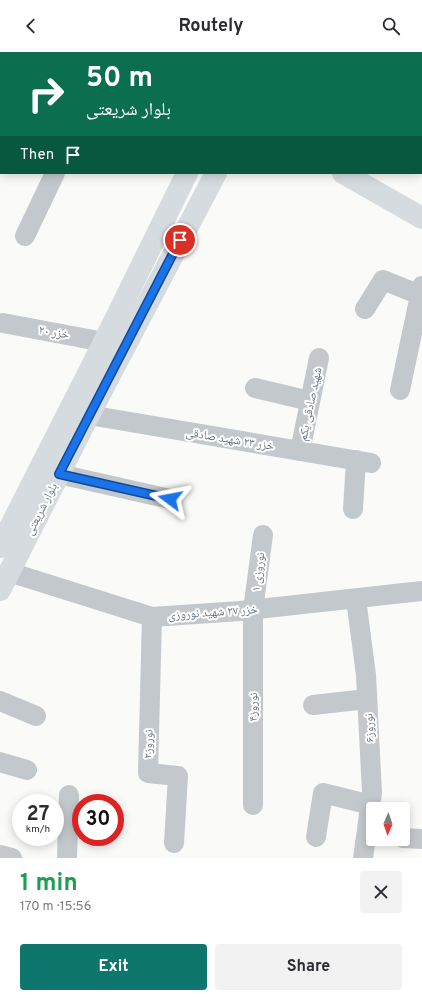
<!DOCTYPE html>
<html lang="en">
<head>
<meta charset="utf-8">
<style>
	:root { --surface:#fff; --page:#f2f2f3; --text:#2b2b33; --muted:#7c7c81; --accent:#0f766e }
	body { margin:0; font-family:Overpass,"Noto Naskh Arabic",sans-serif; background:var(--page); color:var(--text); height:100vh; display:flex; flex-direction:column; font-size:15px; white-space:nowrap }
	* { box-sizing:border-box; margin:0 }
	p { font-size:13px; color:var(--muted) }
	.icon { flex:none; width:22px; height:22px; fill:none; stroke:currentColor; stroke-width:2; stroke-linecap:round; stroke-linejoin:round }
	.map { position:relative; height:806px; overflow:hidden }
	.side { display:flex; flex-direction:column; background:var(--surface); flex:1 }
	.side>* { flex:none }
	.hud { position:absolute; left:0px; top:0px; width:422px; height:122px; box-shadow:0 2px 10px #0003; background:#0b6e4f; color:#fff; overflow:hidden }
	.needle { width:26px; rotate:182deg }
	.controls { position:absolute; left:366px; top:750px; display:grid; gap:8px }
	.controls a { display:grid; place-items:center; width:44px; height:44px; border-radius:4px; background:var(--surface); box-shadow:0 2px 10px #0003; font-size:20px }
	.speed { position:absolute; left:12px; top:742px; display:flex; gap:8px; font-size:20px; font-weight:700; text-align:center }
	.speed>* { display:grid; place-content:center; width:52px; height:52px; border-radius:50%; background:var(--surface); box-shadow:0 2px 10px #0003; line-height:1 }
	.speed small { font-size:10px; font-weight:400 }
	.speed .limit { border:6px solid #d22; background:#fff; color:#111 }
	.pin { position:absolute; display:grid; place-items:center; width:34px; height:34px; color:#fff; margin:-17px; border:2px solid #fff; border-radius:50%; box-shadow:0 1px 4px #0007 }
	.me { position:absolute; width:44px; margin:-22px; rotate:283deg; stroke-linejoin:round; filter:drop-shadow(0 0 3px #0008) }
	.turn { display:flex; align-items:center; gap:14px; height:84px; padding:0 20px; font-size:18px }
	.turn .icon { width:52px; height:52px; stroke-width:2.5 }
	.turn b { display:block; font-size:28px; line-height:34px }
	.then { display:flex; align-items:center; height:38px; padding:0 20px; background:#0003; gap:8px; font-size:15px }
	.round { display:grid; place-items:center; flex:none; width:42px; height:42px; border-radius:4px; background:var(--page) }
	.headline { display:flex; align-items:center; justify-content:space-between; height:68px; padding:0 20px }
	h1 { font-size:24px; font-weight:700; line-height:30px; color:#1e9e55 }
	.button { display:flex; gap:8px; margin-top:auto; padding:8px 20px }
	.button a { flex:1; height:46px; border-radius:4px; background:var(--accent); color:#fff; font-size:16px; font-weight:700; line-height:46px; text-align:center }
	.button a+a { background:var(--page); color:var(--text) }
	header { display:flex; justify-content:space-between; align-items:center; height:52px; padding:0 20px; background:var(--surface); font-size:18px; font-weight:700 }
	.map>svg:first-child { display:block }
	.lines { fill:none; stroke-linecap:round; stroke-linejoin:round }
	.minor { stroke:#c3c8cc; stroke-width:20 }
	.major { stroke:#d6dbdf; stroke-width:22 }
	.route-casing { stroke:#114b97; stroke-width:10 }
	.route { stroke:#1a73e8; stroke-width:7 }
	.labels { text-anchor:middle; stroke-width:4; stroke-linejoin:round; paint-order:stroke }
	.street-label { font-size:12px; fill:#657683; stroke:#fff }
</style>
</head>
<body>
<header><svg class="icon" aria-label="back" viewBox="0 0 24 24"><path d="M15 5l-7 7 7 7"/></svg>Routely<svg class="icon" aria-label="search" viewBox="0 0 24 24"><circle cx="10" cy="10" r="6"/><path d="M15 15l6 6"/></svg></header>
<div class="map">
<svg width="422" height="806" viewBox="0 0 422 806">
	<rect width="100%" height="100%" fill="#fafaf8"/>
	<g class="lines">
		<g class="minor">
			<polyline points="0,6 1,6"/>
			<polyline points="25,184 55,121"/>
			<polyline points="365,257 383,228 420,243"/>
			<polyline points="3,271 104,290"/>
			<polyline points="255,336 310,349"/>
			<polyline points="400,338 422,234"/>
			<polyline points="75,356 89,363 371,411"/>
			<polyline points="300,399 319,306"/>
			<polyline points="59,422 170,447"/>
			<polyline points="353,457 356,408"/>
			<polyline points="9,520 152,565 240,559 422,539"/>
			<polyline points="356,547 366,623 372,741 363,806"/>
			<polyline points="152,565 148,721 178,724 174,791"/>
			<polyline points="0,649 36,664"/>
			<polyline points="313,653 367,647"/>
			<polyline points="0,710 27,718"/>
			<polyline points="253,753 253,558 263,483"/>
			<polyline points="316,785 323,741 371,753"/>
			<polyline points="403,786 422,787"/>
			<polyline points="0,803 12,806"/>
			<polyline points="67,806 69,743"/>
		</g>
		<g class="major">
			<polyline points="247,1 248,0"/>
			<polyline points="277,1 278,0"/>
			<polyline points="343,121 422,166"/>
			<polyline points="0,495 104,290 187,121"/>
			<polyline points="0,538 89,363 216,121"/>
		</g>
	</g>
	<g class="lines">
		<g class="route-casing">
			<polyline id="route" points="170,447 59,422 180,188"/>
		</g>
		<use href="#route" class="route"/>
	</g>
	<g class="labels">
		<g class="street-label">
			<text transform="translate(54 280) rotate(10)" y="4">خزر ۲۰</text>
			<text transform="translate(310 352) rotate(-78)" y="4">شهید صادقی یکم</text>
			<text transform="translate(230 387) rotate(9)" y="4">خزر ۲۳ شهید صادقی</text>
			<text transform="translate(41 457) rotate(-63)" y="4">بلوار شریعتی</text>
			<text transform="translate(258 520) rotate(-83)" y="4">نوروزی ۱</text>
			<text transform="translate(213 560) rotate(-4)" y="4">خزر ۲۷ شهید نوروزی</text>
			<text transform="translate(253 655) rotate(-90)" y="4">نوروز۴</text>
			<text transform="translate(369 676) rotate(-93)" y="4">نوروز۶</text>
			<text transform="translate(148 692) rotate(-88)" y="4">نوروز۲</text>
		</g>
	</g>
</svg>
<div class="controls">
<a><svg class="needle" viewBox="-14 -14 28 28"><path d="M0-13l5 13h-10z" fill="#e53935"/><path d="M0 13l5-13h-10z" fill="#7c7c81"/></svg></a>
</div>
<div class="speed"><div>27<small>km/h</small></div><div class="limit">30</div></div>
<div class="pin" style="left:180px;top:188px;background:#d93025"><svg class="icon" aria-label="arrive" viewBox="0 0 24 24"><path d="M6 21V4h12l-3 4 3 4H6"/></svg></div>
<svg class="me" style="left:170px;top:447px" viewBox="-20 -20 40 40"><path d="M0-17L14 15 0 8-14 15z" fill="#1a73e8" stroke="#fff" stroke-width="4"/></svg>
<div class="hud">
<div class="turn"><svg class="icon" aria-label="right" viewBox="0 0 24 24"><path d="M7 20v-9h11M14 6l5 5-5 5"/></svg><div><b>50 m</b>بلوار شریعتی</div></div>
<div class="then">Then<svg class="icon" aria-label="arrive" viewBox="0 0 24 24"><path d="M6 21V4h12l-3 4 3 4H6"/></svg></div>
</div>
</div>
<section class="side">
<div class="headline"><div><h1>1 min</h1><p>170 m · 15:56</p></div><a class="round"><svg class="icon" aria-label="close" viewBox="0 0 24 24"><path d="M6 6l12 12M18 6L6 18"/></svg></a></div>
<div class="button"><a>Exit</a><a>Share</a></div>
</section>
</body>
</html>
